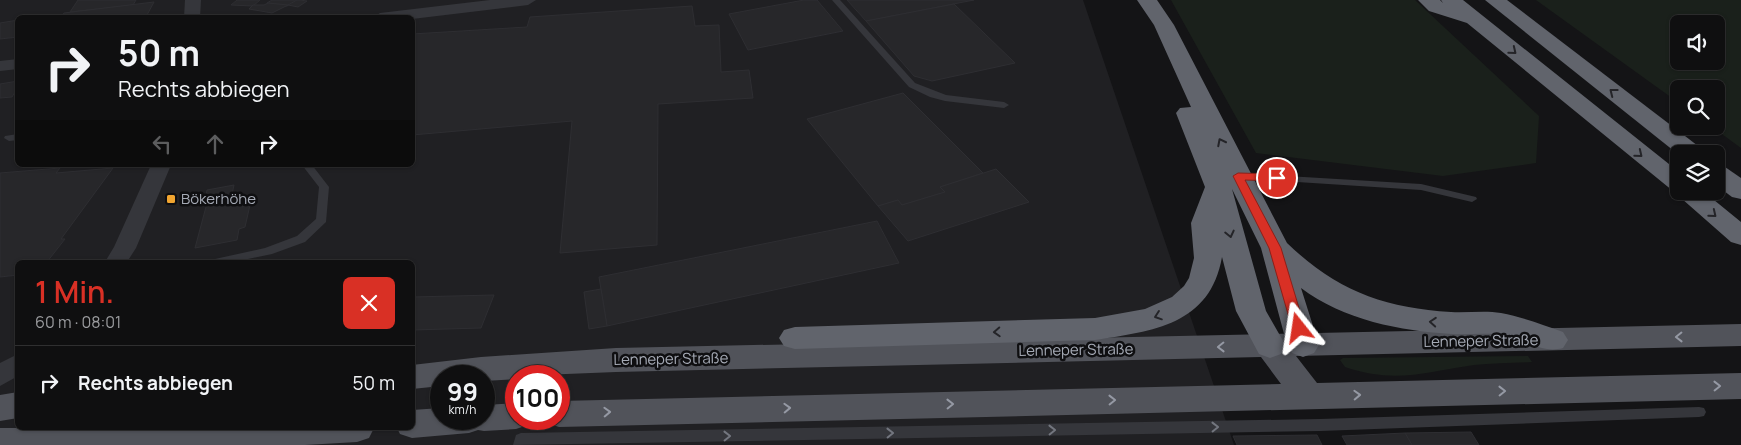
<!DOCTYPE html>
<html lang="de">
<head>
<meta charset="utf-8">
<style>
	:root { --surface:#0f0f10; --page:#1d1d1e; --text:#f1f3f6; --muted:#9b9c9f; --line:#2f2f30; --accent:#d93025 }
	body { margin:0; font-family:Manrope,sans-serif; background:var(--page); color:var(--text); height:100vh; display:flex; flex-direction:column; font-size:19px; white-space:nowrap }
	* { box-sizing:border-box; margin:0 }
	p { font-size:16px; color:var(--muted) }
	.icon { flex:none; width:28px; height:28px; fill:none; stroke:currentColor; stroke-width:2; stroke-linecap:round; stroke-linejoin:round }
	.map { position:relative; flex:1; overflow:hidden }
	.drawer { position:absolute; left:15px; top:260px; width:400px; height:170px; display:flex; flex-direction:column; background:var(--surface); border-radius:8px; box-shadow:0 1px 4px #0004,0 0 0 1px var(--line) }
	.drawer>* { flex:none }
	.top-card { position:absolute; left:15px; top:15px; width:400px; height:152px; border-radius:8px; box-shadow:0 1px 4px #0004,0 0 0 1px var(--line); background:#0f0f10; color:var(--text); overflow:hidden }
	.controls { position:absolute; left:1670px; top:15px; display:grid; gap:10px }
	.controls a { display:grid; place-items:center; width:55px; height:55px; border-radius:8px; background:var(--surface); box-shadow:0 1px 4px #0004,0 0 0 1px var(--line); font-size:25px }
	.speed { position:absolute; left:430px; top:365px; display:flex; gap:10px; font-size:25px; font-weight:700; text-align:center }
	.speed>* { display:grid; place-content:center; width:65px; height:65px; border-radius:50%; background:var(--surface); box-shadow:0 1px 4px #0004,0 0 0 1px var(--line); line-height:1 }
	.speed small { font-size:12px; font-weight:400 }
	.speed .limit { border:8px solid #d22; background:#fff; color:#111 }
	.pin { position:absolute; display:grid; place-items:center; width:42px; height:42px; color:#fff; margin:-21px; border:2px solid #fff; border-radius:50%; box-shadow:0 1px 5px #0007 }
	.me { position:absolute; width:55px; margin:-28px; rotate:345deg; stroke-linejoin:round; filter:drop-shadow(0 0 4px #0008) }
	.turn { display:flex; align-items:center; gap:18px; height:105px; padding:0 20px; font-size:22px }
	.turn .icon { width:65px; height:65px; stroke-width:2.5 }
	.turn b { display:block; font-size:35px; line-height:42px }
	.lanes { display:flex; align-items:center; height:48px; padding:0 20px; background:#0003; justify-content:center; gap:25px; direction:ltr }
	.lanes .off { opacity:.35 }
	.round { display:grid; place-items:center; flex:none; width:52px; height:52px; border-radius:8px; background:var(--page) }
	.head { display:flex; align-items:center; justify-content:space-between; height:85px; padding:0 20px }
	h1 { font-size:30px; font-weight:600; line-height:38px; color:var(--accent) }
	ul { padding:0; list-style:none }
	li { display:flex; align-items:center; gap:15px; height:75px; padding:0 20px; border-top:1px solid var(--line) }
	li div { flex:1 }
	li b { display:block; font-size:19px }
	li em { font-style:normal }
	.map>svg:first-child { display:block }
	.built { fill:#202023; fill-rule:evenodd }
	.green { fill:#1a201b; fill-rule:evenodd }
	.building { fill:#27272a; stroke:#2e2e32 }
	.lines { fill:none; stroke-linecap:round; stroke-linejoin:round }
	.lane { fill:#35363b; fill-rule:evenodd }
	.street { fill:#35363b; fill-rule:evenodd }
	.primary { fill:#51535a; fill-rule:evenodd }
	.highway { fill:#61646c; fill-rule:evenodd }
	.oneway { stroke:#242428 }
	.oneway2 { stroke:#9599a4 }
	.oneway3 { stroke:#73767f }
	.route { fill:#d93025; stroke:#8d1f18 }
	.poi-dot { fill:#f1a530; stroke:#0f0f11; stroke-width:2 }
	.labels { text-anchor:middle; stroke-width:5; stroke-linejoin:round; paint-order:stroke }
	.poi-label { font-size:15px; fill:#a6abb6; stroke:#0f0f11; text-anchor:start }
	.street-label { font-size:15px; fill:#a6abb6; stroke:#0f0f11 }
</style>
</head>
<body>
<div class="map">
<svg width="1741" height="445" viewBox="0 0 1741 445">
	<rect width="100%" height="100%" fill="#141416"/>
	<path class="built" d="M0 0H1083L1234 445H0ZM18 18H412V165H18ZM18 262H412V428H18ZM441 376H484V419H441ZM516 376H559V419H516Z"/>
	<g class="green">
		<polygon points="1171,0 1415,0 1539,116 1536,163 1443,176 1256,153"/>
		<path d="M1536 0H1741V148L1711 126H1716V89H1679V103ZM1679 24H1716V61H1679Z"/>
		<path d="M1528 356 1532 362C1513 363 1493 363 1474 365 1425 372 1395 384 1345 367L1340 360 1343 358Z"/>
	</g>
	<g class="building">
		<polygon points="78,0 136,0 133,5 70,12"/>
		<polygon points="237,0 260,0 253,6 231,5"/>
		<polygon points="272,0 297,0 287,6 267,3"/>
		<polygon points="297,0 300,0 307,1 298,7 288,5"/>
		<polygon points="804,0 817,0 843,31 748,50 729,14"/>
		<polygon points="847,0 974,0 866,21"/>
		<polygon points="154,2 147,15 129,18 60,18 64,13"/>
		<polygon points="268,3 288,5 272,13 249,9 253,5 264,5"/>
		<polygon points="954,4 1015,63 932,81 914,76 866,21"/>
		<polygon points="692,6 695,26 719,25 721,72 749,70 753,98 658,104 657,245 560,253 572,121 412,135 412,34 527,27 530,17"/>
		<polygon points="18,20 18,37 0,39 0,23"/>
		<polygon points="18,81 18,87 12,97 0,98 0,84"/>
		<polygon points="903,93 983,173 940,187 945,192 902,205 898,200 878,206 807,119"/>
		<polygon points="60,168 56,173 113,168 61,239 65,239 47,262 18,262 18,275 0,277 0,173"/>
		<polygon points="996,169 1029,202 908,241 878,206 898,200 902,205 945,192 940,187"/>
		<polygon points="234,185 231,199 204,204 207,190"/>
		<polygon points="245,196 242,207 250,205 245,227 239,229 237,240 195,248 207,203"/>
		<polygon points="877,221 899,263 607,326 599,277"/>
		<polygon points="601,289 607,326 589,329 584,292"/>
		<polygon points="494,295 481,328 412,330 412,297"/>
		<polygon points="1471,432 1479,445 1412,445 1405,433"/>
		<polygon points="1405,433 1412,445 1347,445 1342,436"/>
		<polygon points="1317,435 1322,445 1237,445 1233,436"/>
	</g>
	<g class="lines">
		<g class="lane">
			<polygon points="832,0 840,0 915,83 946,95 1004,102 1009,105 1004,108 945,101 930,97 909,87"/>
			<polygon points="18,134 18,140 9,141 4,138 5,136"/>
			<polygon points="302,165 312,165 329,187 326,222 305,242 272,254 234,262 213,262 215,259 265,248 297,236 316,219 319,187"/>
			<polygon points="1238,173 1421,184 1476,197 1477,199 1472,202 1421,190 1234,178 1233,176"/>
			<polygon points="1699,407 1704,408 1706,412 1704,416 1699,417 1320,431 513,445 516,435 521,433 1320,419"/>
		</g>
		<g class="street">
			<polygon points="185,0 201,0 200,18 184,18"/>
			<polygon points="490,0 536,0 528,5 412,19 372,18 380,13"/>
			<polygon points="18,59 18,69 0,71 0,61"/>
			<polygon points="151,165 171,165 136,248 127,262 105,262 114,247"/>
			<polygon points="18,354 18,376 0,386 0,363"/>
		</g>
		<g class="primary">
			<polygon points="1741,324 1741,346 1296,356 1317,383 1741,373 1741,399 559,427 547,423 544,419 559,419 559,401 1281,384 1261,357 616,372 516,376 516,379 484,381 484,376 441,376 441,386 412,389 412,365 481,357 616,348"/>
			<polygon points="18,392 18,418 0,421 0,395"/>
			<polygon points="516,403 516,419 532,419 528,425 516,429 484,431 478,430 469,433 412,438 400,434 397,428 412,428 412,410 441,408 441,419 484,419 484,405"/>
			<polygon points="0,428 374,428 369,438 357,442 305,445 0,445"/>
		</g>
		<g class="highway">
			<path d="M1137 0H1157L1174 25 1287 243C1336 290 1383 308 1451 312 1468 313 1485 310 1501 313 1522 317 1543 325 1563 332L1568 340 1563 348C1542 354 1523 339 1502 335 1485 332 1469 335 1452 334 1401 331 1343 320 1301 288L1319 345 1314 353 1303 357 1292 353 1287 345 1261 248 1232 189 1266 311 1286 346 1281 354 1270 358 1259 354 1236 311 1222 257C1210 325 1153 331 1095 340L795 349 784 346 779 338 784 330 795 327 1095 318 1145 309 1172 297 1184 286 1189 278 1194 258 1191 223 1205 187 1176 113 1180 108 1191 107 1154 25Z"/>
			<polygon points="1418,0 1440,0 1443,3 1441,0 1463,0 1679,172 1679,191 1703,191 1741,222 1741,245 1731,242 1673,191 1467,23 1429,11"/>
			<polygon points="1485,0 1507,0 1702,149 1705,154 1679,155"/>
			<polygon points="1716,164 1725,167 1741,178 1741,199 1732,197 1716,185"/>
		</g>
	</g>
	<defs><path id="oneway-chevron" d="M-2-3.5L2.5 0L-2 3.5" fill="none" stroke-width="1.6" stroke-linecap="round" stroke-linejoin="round" transform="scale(1.25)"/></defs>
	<g class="oneway">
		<use href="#oneway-chevron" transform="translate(1513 51) rotate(39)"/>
		<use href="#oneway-chevron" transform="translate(1613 92) rotate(-142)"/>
		<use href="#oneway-chevron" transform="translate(1221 142) rotate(-117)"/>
		<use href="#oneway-chevron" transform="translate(1639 154) rotate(39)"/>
		<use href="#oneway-chevron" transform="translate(1713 214) rotate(39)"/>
		<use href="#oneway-chevron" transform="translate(1230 234) rotate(77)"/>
		<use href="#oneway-chevron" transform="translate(1158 316) rotate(161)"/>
		<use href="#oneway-chevron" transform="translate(1433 322) rotate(-176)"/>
		<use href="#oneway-chevron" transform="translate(997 332) rotate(177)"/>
	</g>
	<g class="oneway2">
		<use href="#oneway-chevron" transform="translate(1679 337) rotate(179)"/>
		<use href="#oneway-chevron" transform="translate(1221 347) rotate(179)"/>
		<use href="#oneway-chevron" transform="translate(1717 386) rotate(-1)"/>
		<use href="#oneway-chevron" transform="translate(1502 391) rotate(-1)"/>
		<use href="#oneway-chevron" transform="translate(1357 395) rotate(-2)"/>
		<use href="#oneway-chevron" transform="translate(1112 400) rotate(-1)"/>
		<use href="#oneway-chevron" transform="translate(950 404) rotate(-1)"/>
		<use href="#oneway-chevron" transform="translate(787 408) rotate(-2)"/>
		<use href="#oneway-chevron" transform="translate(607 412) rotate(-2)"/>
	</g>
	<g class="oneway3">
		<use href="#oneway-chevron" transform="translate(1215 427) rotate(-1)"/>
		<use href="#oneway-chevron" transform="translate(1052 430) rotate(-1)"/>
		<use href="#oneway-chevron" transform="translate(890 433) rotate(-1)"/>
		<use href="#oneway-chevron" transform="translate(727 436) rotate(-1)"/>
	</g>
	<polygon class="route" points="1238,173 1277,174 1282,178 1277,181 1245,180 1281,248 1305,328 1303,331 1299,332 1292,328 1269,248 1233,176"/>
	<rect class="poi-dot" x="166" y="194" width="10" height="10" rx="2.5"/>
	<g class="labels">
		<g class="poi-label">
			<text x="181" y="204">Bökerhöhe</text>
		</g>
		<g class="street-label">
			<text transform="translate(1481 341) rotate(-1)" y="5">Lenneper Straße</text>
			<text transform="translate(1076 350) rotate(-1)" y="5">Lenneper Straße</text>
			<text transform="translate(671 359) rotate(-1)" y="5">Lenneper Straße</text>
		</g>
	</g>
</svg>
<div class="controls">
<a><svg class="icon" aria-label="sound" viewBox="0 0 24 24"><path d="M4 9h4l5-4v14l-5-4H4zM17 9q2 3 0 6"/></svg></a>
<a><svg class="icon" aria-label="search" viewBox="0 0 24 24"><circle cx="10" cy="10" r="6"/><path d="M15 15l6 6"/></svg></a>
<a><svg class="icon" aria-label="layers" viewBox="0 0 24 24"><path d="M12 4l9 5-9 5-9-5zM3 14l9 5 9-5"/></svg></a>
</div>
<div class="speed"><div>99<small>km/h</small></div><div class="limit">100</div></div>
<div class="pin" style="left:1277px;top:178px;background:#d93025"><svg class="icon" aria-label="arrive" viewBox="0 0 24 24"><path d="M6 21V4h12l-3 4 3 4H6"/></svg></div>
<svg class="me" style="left:1299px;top:328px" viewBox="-20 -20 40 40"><path d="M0-17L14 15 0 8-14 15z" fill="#d93025" stroke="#fff" stroke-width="4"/></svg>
<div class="top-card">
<div class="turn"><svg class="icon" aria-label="right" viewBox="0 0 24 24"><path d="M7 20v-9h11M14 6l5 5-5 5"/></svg><div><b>50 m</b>Rechts abbiegen</div></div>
<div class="lanes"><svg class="icon off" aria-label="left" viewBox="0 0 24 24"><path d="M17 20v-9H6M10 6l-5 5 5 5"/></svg><svg class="icon off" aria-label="ahead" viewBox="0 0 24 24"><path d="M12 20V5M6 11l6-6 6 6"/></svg><svg class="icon" aria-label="right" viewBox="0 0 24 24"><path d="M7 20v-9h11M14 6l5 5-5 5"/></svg></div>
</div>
<section class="drawer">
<div class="head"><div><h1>1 Min.</h1><p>60 m · 08:01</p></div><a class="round" style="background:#d93025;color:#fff"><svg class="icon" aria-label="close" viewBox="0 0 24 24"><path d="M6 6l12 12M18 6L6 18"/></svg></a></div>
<ul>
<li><svg class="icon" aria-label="right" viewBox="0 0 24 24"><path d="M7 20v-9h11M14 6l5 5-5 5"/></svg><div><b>Rechts abbiegen</b></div><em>50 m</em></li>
</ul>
</section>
</div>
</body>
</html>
